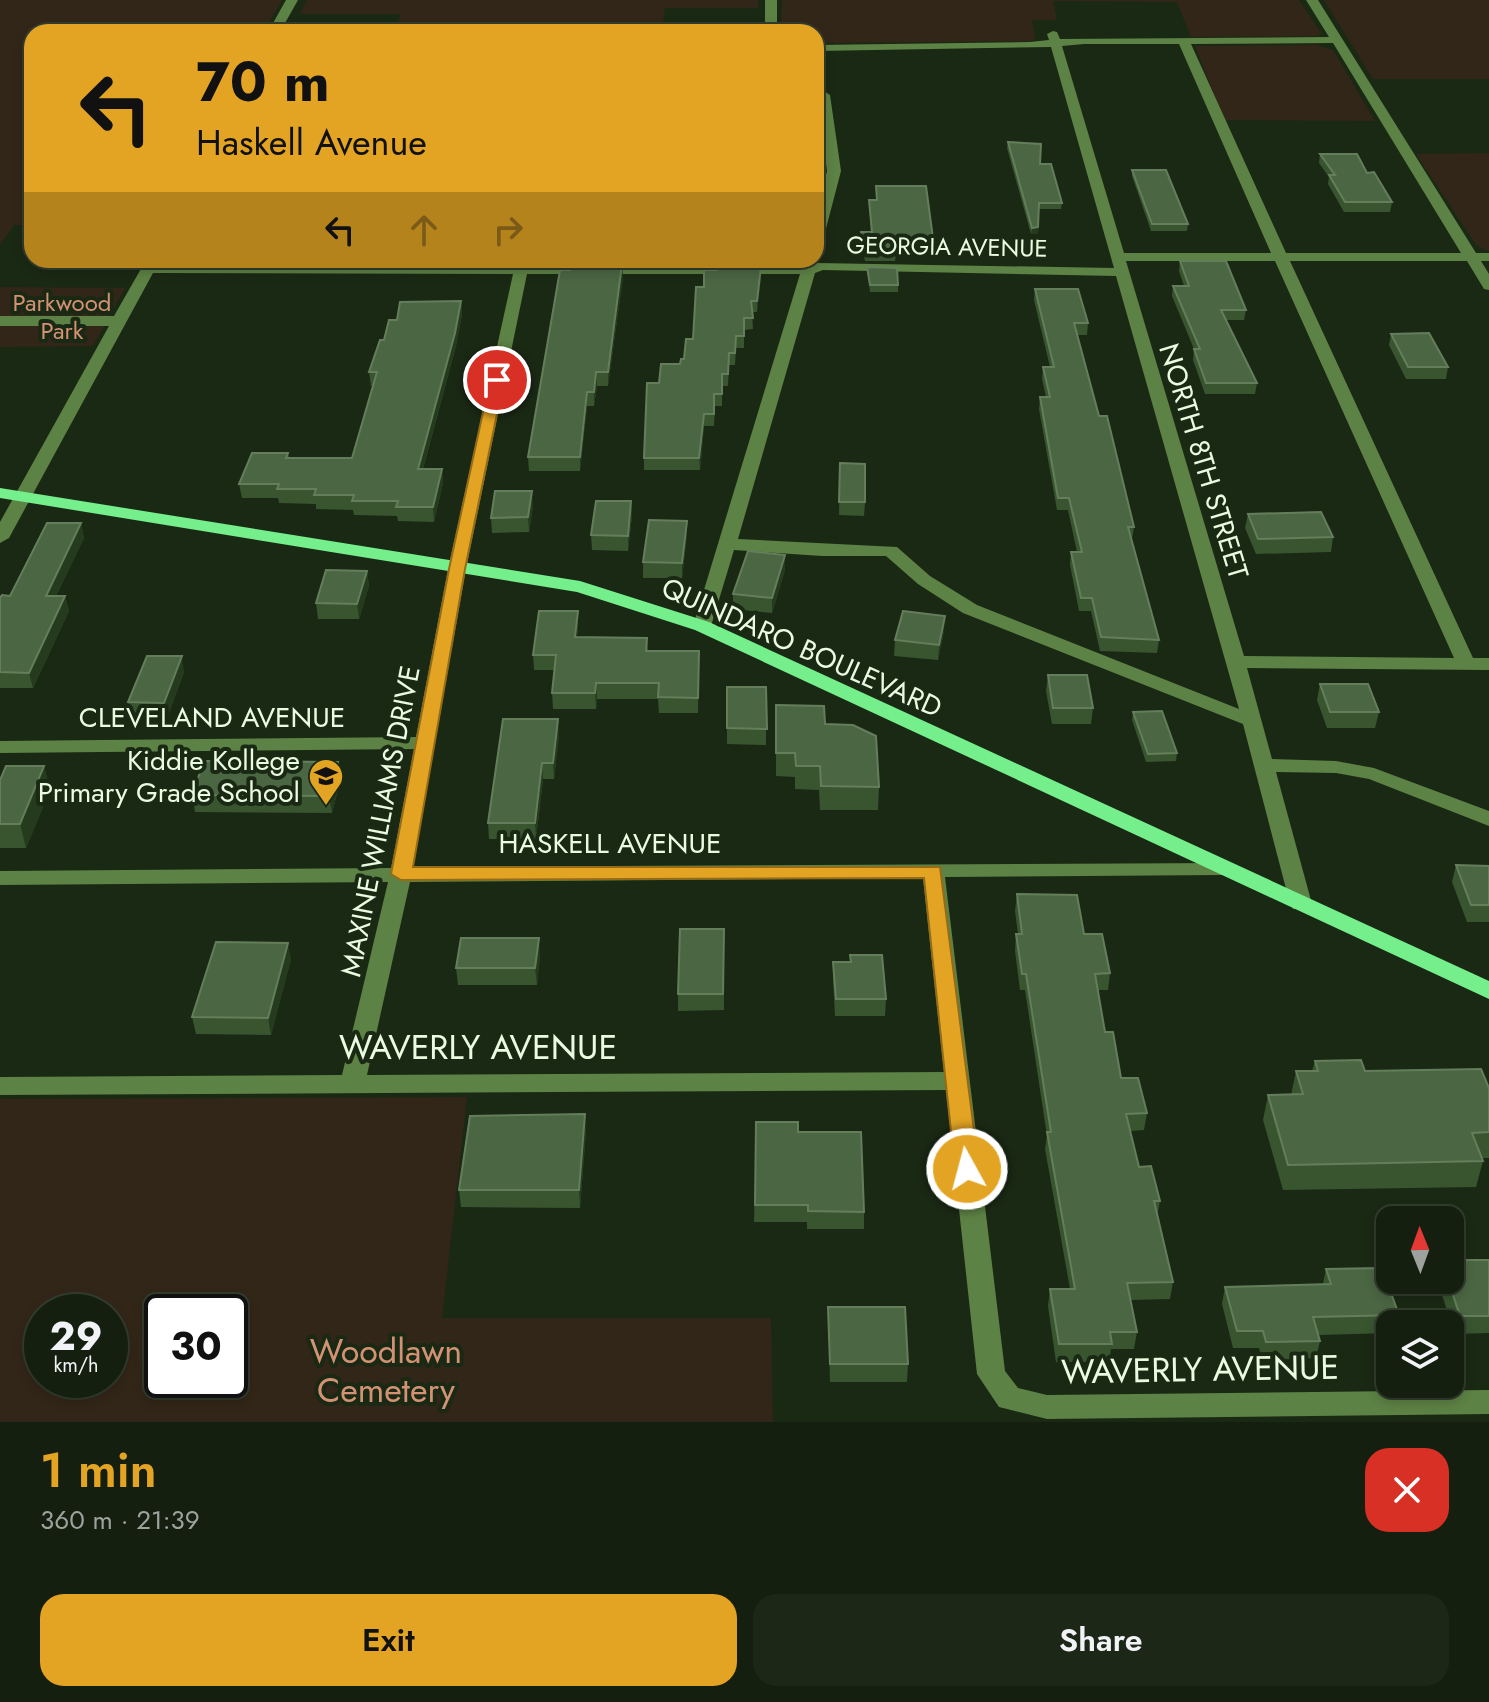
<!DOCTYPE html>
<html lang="en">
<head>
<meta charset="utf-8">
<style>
	:root { --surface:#141f0f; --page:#1d2718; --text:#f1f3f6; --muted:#9da29e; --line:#333d2f; --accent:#e3a424 }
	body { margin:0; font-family:Jost,sans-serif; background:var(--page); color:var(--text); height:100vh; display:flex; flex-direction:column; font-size:30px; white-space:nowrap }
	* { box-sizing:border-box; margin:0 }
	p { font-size:26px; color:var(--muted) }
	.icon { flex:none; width:44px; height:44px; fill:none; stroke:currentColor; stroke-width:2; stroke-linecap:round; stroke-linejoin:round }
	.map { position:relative; height:1422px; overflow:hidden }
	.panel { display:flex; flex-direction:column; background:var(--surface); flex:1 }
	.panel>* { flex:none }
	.guide { position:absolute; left:24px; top:24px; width:800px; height:244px; border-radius:24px; box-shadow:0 4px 12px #0003,0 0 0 2px var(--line); background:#e3a424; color:#111; overflow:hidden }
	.needle { width:52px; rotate:359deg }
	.controls { position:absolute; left:1376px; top:1206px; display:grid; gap:16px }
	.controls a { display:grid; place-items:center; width:88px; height:88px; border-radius:16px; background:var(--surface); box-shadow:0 4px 12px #0003,0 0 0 2px var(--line); font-size:40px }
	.speed { position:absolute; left:24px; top:1294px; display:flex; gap:16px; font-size:40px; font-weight:700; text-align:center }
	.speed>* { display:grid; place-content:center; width:104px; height:104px; border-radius:50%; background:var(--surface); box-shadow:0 4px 12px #0003,0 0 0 2px var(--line); line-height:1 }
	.speed small { font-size:20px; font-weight:400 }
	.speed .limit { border:4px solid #111; border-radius:12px; background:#fff; color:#111 }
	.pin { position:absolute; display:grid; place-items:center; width:68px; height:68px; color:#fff; margin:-34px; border:4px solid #fff; border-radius:50%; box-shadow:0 2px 8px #0007 }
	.me { position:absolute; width:88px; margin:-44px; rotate:353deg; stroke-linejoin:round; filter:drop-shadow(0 0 6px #0008) }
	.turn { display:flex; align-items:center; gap:28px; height:168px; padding:0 40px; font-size:36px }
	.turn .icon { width:104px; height:104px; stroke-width:2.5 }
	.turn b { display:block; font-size:56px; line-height:68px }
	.lanes { display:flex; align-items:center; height:76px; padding:0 40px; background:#0003; justify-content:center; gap:40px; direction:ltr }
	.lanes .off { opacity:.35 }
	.round { display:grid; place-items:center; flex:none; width:84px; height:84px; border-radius:24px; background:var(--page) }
	.head { display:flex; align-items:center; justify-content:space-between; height:136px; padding:0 40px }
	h1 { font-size:48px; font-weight:600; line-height:60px; color:var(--accent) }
	.cta { display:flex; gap:16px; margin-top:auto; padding:16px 40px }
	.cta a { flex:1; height:92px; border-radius:24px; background:var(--accent); color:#111; font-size:32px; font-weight:600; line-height:92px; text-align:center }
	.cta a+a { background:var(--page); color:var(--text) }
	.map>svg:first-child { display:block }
	.green { fill:#322618; fill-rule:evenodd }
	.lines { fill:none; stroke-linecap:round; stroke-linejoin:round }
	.minor { fill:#5d8245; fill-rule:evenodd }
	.major { fill:#75ee8c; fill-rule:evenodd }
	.wall { fill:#385530 }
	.shaded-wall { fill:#243c1d }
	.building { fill:#4b6643; stroke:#647e5c; stroke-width:2 }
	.route { fill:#e3a424; stroke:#946b17; stroke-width:2 }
	.labels { text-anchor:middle; stroke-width:8; stroke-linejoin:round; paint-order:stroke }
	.far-street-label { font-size:24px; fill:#e9fbe0; stroke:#1a2914 }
	.far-park-label { font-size:24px; fill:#d49274; stroke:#1a2914 }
	.street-label { font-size:28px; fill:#e9fbe0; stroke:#1a2914 }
	.poi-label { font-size:28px; fill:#e9fbe0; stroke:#1a2914; text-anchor:end }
	.near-street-label { font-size:34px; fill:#e9fbe0; stroke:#1a2914 }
	.near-park-label { font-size:34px; fill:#d49274; stroke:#1a2914 }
</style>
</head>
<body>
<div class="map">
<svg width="1489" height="1422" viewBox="0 0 1489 1422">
	<rect width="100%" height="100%" fill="#1a2914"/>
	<g class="green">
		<polygon points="0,0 282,0 264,32 32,32 32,225 14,225 0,245"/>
		<polygon points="307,0 758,0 758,8 665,8 662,32 395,32 401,14 300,14"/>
		<polygon points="782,0 1299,0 1321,33 1318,36 1191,37 1177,2 1053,1 1057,20 1032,20 1035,38 1032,41 816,43 816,32 781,32"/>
		<polygon points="1324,0 1489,0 1489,79 1373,79"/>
		<polygon points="1316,45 1333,50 1375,121 1224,120 1195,46"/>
		<polygon points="1489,153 1489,251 1488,251 1477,246 1416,154"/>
		<polygon points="0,287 125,288 93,346 0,347"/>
		<path d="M467 1097 442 1318H771L773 1422H0V1099ZM42 1312H110V1380H42ZM162 1312H230V1380H162Z"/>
	</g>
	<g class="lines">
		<g class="minor">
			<polygon points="286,0 298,0 280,32 268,32"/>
			<rect x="765" y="0" width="12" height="32"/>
			<path d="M1306 0H1318L1476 253H1489V261H1481L1489 274V290L1484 289 1467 261H1290L1473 658H1489V670L1247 668 1272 759 1336 761 1374 768 1489 811V826L1369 779 1336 773 1276 772 1312 904 1309 909H1293L1290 904 1243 724 963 613 918 584 886 556H822L734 550 711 626 709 630H695L693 626 800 274H527L466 569 413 867 1229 863 1232 868 1229 873 1221 875 945 877 1005 1371 1018 1388 1047 1395 1489 1390V1414L1047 1419 999 1407 977 1374 946 1090 0 1095V1077L342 1075 388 882 0 885V871L391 868 414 749 0 753V741L416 737 448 569 513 274 153 273 9 538 0 543V522L109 326H0V316H114L146 260H160L158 265H515L516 260H530L529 265 802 266 804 260H816V257L817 263 1114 268 1051 47 816 51V45L1030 42 1049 40 1047 34 1053 31 1057 32 1060 39 1329 37ZM1333 43 1461 253H1286L1191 44ZM1084 44H1179L1271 253H1124L1062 46ZM1126 261H1275L1454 658 1244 656ZM823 270 1116 276 1239 709 977 605 930 576 897 547 738 539 815 273ZM923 878 944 1072 367 1075 410 882Z"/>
			<polygon points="816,86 830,95 841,171 823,240 816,244 816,214 827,171"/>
		</g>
		<polygon class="major" points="0,488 580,581 709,622 1489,981 1489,999 695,630 577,592 0,498"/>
	</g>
	<g class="wall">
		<polygon points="1008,142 1040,164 1062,203 1061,209 1039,209 1038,234 1031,234 1007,148"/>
		<polygon points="1320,154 1367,173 1392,202 1390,212 1344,212 1328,184 1329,177 1319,163"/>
		<polygon points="1132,170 1188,224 1187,231 1151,231 1132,176"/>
		<polygon points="876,186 934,246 933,255 896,254 895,261 865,261 861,240 861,232 871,232 869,200 876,200"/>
		<polygon points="574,260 625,260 624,262 574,262"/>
		<rect x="715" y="260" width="45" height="3"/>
		<polygon points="1180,261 1246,310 1244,320 1226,320 1257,383 1255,394 1205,394 1193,360 1194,349 1172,296 1173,286 1184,286 1179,271"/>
		<polygon points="867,267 898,285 898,292 870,292"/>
		<polygon points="717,270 761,277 757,312 752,312 753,329 744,330 744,348 736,348 735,365 729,365 728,386 722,386 722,406 715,406 714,426 704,426 700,470 644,470 644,458 659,383 684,359 693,339 704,287"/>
		<polygon points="623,277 608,386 597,386 594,406 587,406 580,471 529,471 528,457"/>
		<polygon points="1035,289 1088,323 1087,335 1077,335 1099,416 1134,527 1132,539 1159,640 1157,653 1100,651 1091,611 1079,611 1070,565 1071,552 1077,552 1068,510 1057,510 1039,409 1040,397 1046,397 1042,379 1043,367 1050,367 1034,300"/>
		<polygon points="461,301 462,314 456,346 423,469 442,469 443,483 434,522 398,521 397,516 354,515 353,510 316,509 316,504 279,503 278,498 242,498 239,484 288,453 289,458 352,458 373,386 371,386 369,372 384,340 397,320"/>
		<polygon points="1391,334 1448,367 1446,379 1406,379 1389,345"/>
		<polygon points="840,463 865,502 864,516 839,515"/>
		<polygon points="631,501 632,516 628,551 592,550 591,535"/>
		<polygon points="533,506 529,532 492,533 491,518"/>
		<polygon points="1248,514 1333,537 1331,552 1256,554 1245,528"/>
		<polygon points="81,523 84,538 56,596 65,596 69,611 33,688 0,688 0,598 10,596"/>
		<polygon points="687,535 682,578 643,578 643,562"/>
		<polygon points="785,555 785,570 772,613 733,609 733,594"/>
		<polygon points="367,571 369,586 359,619 318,619 316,603"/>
		<polygon points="578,626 577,637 647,638 648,651 699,651 698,713 659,713 658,699 597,699 596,709 553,709 552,693 555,670 534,670 533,655"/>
		<polygon points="944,631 938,660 894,656 895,640"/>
		<polygon points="184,672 167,718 132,718 128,702"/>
		<polygon points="1048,675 1093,708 1091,724 1052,724 1046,691"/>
		<polygon points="1320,684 1379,712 1375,728 1327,728 1317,700"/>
		<polygon points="727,687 766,687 766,745 727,744"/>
		<polygon points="776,705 825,724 879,787 878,810 820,810 819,790 795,789 795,777 776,776"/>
		<polygon points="1133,712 1177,753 1176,761 1146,762 1132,720"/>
		<polygon points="559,735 554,779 543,779 536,839 489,839 488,823"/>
		<polygon points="338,762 341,778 332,813 195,812 192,795"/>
		<polygon points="44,766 50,790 26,848 0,848 0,780"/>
		<polygon points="1456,865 1489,866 1489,922 1467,922 1452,882"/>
		<polygon points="1017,894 1084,934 1110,973 1108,990 1098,990 1105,1032 1121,1078 1147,1113 1144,1130 1130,1131 1139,1167 1160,1201 1157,1217 1173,1282 1170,1299 1130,1300 1137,1332 1134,1349 1111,1349 1109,1362 1056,1362 1048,1306 1050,1289 1070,1289 1045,1149 1047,1136 1025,990 1020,990 1015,951 1016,934 1018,934 1015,911"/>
		<polygon points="724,929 724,1010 678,1011 678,994"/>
		<polygon points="540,955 537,985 458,985 456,968"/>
		<polygon points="291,959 271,1035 196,1034 192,1017"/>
		<polygon points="833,962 850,962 886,999 885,1016 835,1016 833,979"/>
		<polygon points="1315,1061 1365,1071 1489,1088 1489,1158 1482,1158 1483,1161 1476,1187 1283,1190 1263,1120 1268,1095 1291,1095 1296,1071 1312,1071"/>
		<polygon points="756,1122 798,1132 864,1212 864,1229 807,1229 807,1222 754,1222"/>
		<polygon points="586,1131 580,1208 461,1207 459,1190"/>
		<polygon points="1489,1260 1489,1333 1455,1334 1437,1280 1450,1280"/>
		<polygon points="1326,1269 1399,1315 1396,1324 1390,1324 1390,1333 1318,1335 1320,1341 1316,1358 1262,1360 1259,1348 1233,1348 1222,1304 1225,1287 1323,1284"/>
		<polygon points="828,1307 908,1364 907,1382 830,1382"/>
	</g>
	<g class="shaded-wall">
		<polygon points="1038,227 1038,234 1031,234 1032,228"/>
		<polygon points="622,264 623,277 608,386 608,372"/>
		<polygon points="761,266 761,277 757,312 757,301"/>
		<polygon points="461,301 462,314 456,346 419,483 418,469"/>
		<polygon points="596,372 597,386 594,406 594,392"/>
		<polygon points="587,392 587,406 580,471 580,457"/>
		<polygon points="704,414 704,426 700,470 699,458"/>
		<polygon points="442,469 443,483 434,522 433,507"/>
		<polygon points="532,491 533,506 529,532 528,517"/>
		<polygon points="631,501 632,516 628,551 628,536"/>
		<polygon points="687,521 687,535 682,578 682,563"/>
		<polygon points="81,523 84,538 49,611 46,596"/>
		<polygon points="785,555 785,570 772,613 772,598"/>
		<polygon points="367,571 369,586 359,619 357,604"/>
		<polygon points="65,596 69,611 33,688 29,673"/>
		<polygon points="578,611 578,626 575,653 575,637"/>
		<polygon points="945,616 944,631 938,660 939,645"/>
		<polygon points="182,656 184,672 167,718 164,703"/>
		<polygon points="596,683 597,699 596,709 595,693"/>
		<polygon points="558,719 559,735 554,779 553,763"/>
		<polygon points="338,762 341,778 332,813 329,796"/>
		<polygon points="542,763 543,779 536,839 535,823"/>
		<polygon points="44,766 50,790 26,848 20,824"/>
		<polygon points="539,938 540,955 537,985 535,968"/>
		<polygon points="288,943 291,959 271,1035 268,1018"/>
		<polygon points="585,1114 586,1131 580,1208 579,1190"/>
	</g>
	<g class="building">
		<polygon points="1008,142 1041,144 1040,164 1051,164 1062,203 1039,203 1038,227 1032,228"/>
		<polygon points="1320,154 1357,154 1367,173 1374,172 1392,202 1345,202 1329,175 1335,175"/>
		<polygon points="1132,170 1166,170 1188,224 1152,224"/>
		<polygon points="876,186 926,186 934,246 895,246 896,253 865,252 861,232 872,232 869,200 877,200"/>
		<polygon points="1180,261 1226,261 1246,310 1221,310 1257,383 1206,383 1194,349 1200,349 1173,286 1189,286"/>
		<polygon points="571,264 622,264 608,372 596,372 594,392 587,392 580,457 528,457 560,270 570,270"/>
		<polygon points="716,266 761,266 757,301 751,301 753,318 744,318 744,336 736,336 735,353 729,353 728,374 722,374 722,394 714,394 714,414 704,414 699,458 644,458 647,383 659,383 661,364 680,364 681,359 684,359 686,339 693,339 696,287 704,287 704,270 717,270"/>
		<polygon points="867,267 897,268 898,285 870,285"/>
		<polygon points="1035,289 1078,289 1088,323 1074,323 1099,416 1107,416 1134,527 1128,527 1159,640 1101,637 1092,598 1081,598 1071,552 1082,552 1069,498 1058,498 1040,397 1050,397 1043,367 1054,367"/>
		<polygon points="461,301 455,333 418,469 442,469 433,507 396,507 398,501 352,501 354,495 314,495 316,489 277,489 279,484 239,484 252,453 288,453 286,458 352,458 377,372 369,372 380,340 384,340 389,320 397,320 400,302"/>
		<polygon points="1429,333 1448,367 1408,367 1391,334"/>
		<polygon points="840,463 865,464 865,502 839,502"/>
		<polygon points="495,491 532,491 528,517 491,518"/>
		<polygon points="596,501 631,501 628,536 591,535"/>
		<polygon points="1321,512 1333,537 1258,539 1248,514"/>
		<polygon points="649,520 687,521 682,563 643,562"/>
		<polygon points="47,523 81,523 46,596 65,596 29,673 0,672 0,598 2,595 10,596"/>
		<polygon points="748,551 785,555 772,598 733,594"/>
		<polygon points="326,570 367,571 357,604 316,603"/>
		<polygon points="539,611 578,611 575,637 647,638 646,651 699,651 698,698 658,697 659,683 596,683 595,693 552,693 556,655 533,655"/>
		<polygon points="903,611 945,616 939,645 895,640"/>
		<polygon points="147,656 182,656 164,703 128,702"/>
		<polygon points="1048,675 1087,675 1093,708 1053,708"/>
		<polygon points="1320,684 1368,684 1379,712 1330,712"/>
		<polygon points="727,687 766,687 767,729 727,728"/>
		<polygon points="776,705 824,706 825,724 853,725 876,736 879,787 821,786 820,766 796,766 795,753 776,753"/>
		<polygon points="1162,711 1177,753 1148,754 1133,712"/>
		<polygon points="503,719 558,719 553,763 542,763 535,823 488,823"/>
		<polygon points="204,761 338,762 329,796 192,795"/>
		<polygon points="6,766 44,766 20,824 0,824 0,780"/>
		<polygon points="1456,865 1489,866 1489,905 1471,905"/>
		<polygon points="1017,894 1077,895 1084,934 1102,934 1110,973 1095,974 1105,1032 1113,1032 1121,1078 1138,1078 1147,1113 1126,1114 1139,1167 1151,1166 1160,1201 1154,1201 1173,1282 1127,1283 1137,1332 1110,1332 1112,1344 1059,1344 1050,1289 1075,1289 1047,1132 1051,1132 1026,974 1022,974 1016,934 1022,934"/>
		<polygon points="680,929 724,929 723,994 678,994"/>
		<polygon points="461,938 539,938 535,968 456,968"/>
		<polygon points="216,942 288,943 268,1018 192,1017"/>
		<polygon points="850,955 882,955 886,999 836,999 833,962 851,962"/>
		<polygon points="1361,1060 1365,1071 1481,1069 1489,1088 1489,1132 1472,1133 1483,1161 1288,1165 1268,1095 1303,1094 1296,1071 1318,1071 1315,1061"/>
		<polygon points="585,1114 579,1190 459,1190 470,1116"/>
		<polygon points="756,1122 798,1122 798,1132 861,1132 864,1212 808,1211 808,1205 755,1205"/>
		<polygon points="1450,1260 1489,1260 1489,1316 1460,1316 1448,1280 1450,1280"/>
		<polygon points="1382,1268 1399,1315 1313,1317 1320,1341 1266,1342 1263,1331 1237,1331 1225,1287 1331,1284 1326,1269"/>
		<polygon points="828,1307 905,1307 908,1364 830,1364"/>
	</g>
	<polygon class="route" points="497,376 504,380 465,569 413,867 940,867 979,1169 975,1175 967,1178 959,1175 955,1169 924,878 401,880 391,874 449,569 490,380"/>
	<defs>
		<g id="school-pin" transform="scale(1.8)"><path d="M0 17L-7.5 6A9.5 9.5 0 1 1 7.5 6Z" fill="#e3a424" stroke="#1a2914"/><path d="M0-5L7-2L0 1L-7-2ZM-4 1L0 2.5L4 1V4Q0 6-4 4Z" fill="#111"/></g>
	</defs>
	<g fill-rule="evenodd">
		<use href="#school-pin" x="326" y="776"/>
	</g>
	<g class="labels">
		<g class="far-street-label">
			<text transform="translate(947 247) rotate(1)" y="8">GEORGIA AVENUE</text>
		</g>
		<g class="far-park-label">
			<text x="62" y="311">Parkwood<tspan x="62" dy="28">Park</tspan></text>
		</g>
		<g class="street-label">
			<text transform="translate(1204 461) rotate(73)" y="10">NORTH 8TH STREET</text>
			<text transform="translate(802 647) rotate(24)" y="10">QUINDARO BOULEVARD</text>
			<text x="212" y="727">CLEVELAND AVENUE</text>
			<text transform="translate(380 821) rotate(-79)" y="10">MAXINE WILLIAMS DRIVE</text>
			<text x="610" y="853">HASKELL AVENUE</text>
		</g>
		<g class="poi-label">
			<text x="300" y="770">Kiddie Kollege<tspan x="300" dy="32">Primary Grade School</tspan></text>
		</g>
		<g class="near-street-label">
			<text x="478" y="1059">WAVERLY AVENUE</text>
			<text transform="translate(1200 1369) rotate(-1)" y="12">WAVERLY AVENUE</text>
		</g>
		<g class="near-park-label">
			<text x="386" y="1363">Woodlawn<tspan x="386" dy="39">Cemetery</tspan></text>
		</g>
	</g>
</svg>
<div class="controls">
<a><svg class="needle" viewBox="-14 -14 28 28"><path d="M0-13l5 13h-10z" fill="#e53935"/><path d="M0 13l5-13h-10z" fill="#9da29e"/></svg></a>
<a><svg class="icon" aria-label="layers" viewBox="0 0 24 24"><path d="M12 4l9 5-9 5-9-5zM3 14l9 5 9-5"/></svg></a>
</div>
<div class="speed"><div>29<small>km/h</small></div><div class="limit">30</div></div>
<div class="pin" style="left:497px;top:380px;background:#d93025"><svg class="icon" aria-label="arrive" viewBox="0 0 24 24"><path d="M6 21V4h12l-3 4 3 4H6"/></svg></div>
<svg class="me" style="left:967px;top:1169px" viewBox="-20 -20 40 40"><circle r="17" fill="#e3a424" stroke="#fff" stroke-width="3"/><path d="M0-11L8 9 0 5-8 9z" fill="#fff"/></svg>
<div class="guide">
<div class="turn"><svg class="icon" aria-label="left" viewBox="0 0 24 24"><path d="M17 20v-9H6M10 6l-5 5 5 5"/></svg><div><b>70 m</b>Haskell Avenue</div></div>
<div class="lanes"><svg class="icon" aria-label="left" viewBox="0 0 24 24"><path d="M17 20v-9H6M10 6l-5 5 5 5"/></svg><svg class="icon off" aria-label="ahead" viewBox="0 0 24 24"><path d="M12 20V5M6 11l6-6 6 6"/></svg><svg class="icon off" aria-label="right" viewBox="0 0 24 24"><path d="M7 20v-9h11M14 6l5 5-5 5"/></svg></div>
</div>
</div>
<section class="panel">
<div class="head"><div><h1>1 min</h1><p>360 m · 21:39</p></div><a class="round" style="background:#d93025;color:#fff"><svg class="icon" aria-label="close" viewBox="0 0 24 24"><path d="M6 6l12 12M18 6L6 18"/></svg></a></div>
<div class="cta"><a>Exit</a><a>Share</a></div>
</section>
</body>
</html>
